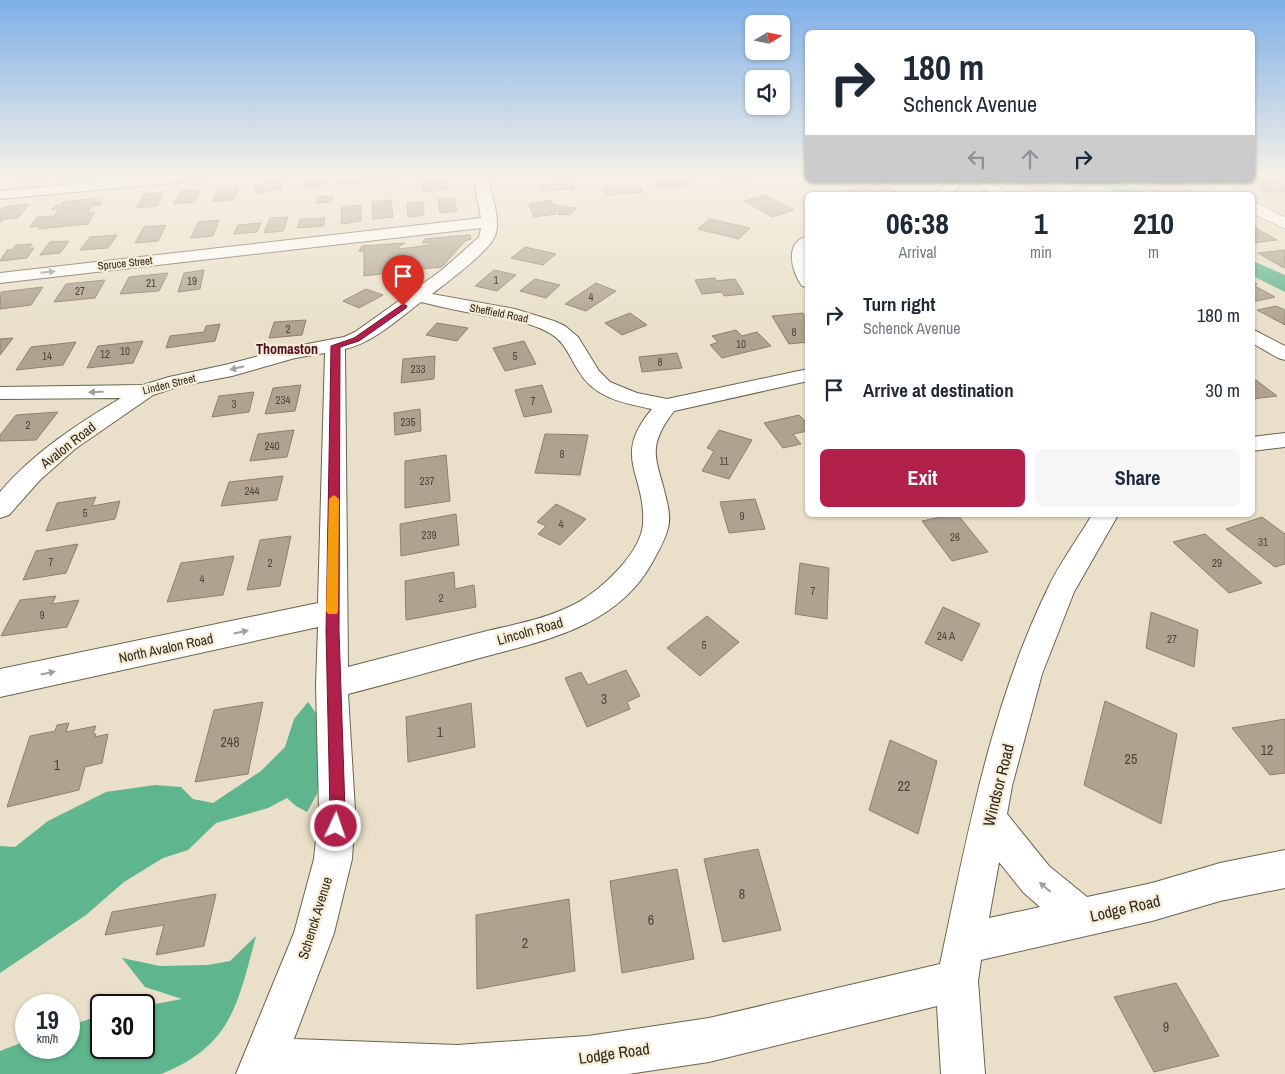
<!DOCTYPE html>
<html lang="en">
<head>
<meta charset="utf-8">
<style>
	:root { --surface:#fff; --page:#f6f6f7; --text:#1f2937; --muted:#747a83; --accent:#b11f4b }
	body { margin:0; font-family:"Archivo Narrow",sans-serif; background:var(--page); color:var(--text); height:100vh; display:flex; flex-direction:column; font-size:19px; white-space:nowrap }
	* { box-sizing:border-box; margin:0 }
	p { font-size:16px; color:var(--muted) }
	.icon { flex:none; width:28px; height:28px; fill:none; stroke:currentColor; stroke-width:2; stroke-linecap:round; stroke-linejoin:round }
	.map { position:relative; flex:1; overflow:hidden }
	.drawer { position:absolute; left:805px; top:192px; width:450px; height:325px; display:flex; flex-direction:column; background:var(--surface); border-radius:8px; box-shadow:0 1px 4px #0004 }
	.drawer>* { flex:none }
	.top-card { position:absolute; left:805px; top:30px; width:450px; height:152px; border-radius:8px; box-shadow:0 1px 4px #0004; background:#fff; color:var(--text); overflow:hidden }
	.needle { width:32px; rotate:80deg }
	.tools { position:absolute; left:745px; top:15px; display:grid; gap:10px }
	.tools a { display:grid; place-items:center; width:45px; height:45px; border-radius:8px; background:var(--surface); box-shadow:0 1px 4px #0004; font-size:25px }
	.speed { position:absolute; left:15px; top:994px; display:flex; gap:10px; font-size:25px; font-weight:700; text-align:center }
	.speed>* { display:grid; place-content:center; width:65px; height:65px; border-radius:50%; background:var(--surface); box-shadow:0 1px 4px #0004; line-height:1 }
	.speed small { font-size:12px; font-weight:400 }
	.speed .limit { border:2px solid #111; border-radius:8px; background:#fff; color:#111 }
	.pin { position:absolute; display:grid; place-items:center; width:42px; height:42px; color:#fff; margin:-51px -21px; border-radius:50% 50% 50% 0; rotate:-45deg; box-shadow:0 0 5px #0007 }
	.pin .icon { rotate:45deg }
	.me { position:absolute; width:55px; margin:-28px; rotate:3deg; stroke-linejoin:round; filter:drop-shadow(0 0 4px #0008) }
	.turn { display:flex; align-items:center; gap:18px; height:105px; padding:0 15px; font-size:22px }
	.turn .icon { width:65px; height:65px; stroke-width:2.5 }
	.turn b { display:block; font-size:35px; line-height:42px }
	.lanes { display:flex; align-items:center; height:48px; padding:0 15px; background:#0003; justify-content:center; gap:25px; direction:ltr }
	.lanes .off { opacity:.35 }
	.eta { display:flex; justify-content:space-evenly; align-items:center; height:85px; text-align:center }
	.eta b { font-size:30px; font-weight:800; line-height:35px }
	.primary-button { display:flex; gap:10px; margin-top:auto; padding:10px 15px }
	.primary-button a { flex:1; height:58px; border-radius:8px; background:var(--accent); color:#fff; font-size:20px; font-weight:800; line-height:58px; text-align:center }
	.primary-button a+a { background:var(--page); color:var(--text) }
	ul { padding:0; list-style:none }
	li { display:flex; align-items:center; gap:15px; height:75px; padding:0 15px }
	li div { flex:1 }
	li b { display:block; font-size:19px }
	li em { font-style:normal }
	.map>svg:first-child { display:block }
	.forest { fill:#5fb58e }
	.building { fill:#afa28e; stroke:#8d806d }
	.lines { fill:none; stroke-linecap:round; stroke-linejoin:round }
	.street-casing { stroke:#6b634f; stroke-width:2 }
	.secondary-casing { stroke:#6b634f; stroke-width:1 }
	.street { fill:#fff; fill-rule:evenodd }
	.secondary { fill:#fff; fill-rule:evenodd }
	.oneway { fill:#a19f9b }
	.route { fill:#b11f4b; stroke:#731431 }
	.slow { fill:#f59e0b }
	.labels { text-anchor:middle; stroke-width:4.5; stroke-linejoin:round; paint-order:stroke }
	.far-street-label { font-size:11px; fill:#2e2a21; stroke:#f7edd6 }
	.number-label { font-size:11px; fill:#4e483c }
	.far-quarter-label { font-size:14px; font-weight:bold; fill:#500a1f; stroke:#f7edd6 }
	.street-label { font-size:14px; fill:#2e2a21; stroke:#f7edd6 }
	.near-number-label { font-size:14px; fill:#4e483c }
	.near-street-label { font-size:16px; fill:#2e2a21; stroke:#f7edd6 }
</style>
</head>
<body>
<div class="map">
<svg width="1285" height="1074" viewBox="0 0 1285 1074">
	<rect width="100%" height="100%" fill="#eae0c9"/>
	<g class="forest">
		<path d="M1061 180C1092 180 1122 178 1150 195H1115L1116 193C1105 186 1088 183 1077 192Z"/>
		<polygon points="1253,261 1285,275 1285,292 1253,276"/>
		<polygon points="308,702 318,716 320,763 317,794 307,812 296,806 287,798 268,808 216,823 188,850 163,858 124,882 86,915 0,973 0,846 15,847 48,821 106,792 155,785 181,787 193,799 213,803 261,771 285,747 294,719"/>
		<path d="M256 936C238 1003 232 1046 161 1074H0V1051L26 1041V1048H69V1026L101 1015V1048H144V1006L182 999 145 987 122 958 160 966 208 965 230 961Z"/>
	</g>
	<g class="building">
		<polygon points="28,176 48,176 44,181 21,183"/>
		<polygon points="61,176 81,176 79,178 57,180"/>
		<polygon points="338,176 363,176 362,183 336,185"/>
		<polygon points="368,176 394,176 395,180 368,182"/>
		<polygon points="686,176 692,185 660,188 655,178"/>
		<polygon points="718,176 750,176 754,181 721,180"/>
		<polygon points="329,177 326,185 304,187 307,178"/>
		<polygon points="1252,178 1273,178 1285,185 1285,192 1265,192 1246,180"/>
		<polygon points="446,179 449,189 423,192 421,182"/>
		<polygon points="1042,180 1057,188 1036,191 1016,181"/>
		<polygon points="1179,180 1192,187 1186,188 1195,193 1159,195 1144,186 1156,185 1150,181"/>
		<polygon points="281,181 282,189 256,193 254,185"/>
		<polygon points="573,183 574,189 542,191 540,185"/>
		<polygon points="882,183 896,192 879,195 855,195 847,190"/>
		<polygon points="639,185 643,192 606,195 604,187"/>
		<polygon points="239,187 233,200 212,202 218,188"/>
		<polygon points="201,190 194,202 173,204 181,191"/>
		<polygon points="164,192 157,206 136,208 144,194"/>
		<polygon points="765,195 794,210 772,217 744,201"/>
		<polygon points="333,196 331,202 316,203 317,197"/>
		<polygon points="97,198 95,202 102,201 100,205 92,206 88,213 95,212 88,224 38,229 41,226 30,227 37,217 54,216 59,209 52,210 54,206 61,205 63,202"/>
		<polygon points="454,198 457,211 440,213 438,199"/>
		<polygon points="391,200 393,217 373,219 372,202"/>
		<polygon points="551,200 553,205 576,208 570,215 558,214 560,212 555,211 556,214 534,217 529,204"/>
		<polygon points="423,202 424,215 408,217 407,203"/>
		<polygon points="29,204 18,218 5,219 0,222 0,211 4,207"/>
		<polygon points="361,205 361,221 341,224 342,207"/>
		<polygon points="288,217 283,231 264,233 270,218"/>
		<polygon points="325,218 323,226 297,228 300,219"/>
		<polygon points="709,219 750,228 739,239 698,229"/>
		<polygon points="219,220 213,236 191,238 198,222"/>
		<polygon points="261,223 257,232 234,234 238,225"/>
		<polygon points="166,225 158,241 135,243 144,227"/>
		<polygon points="1252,226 1277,240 1252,243"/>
		<polygon points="117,235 108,248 80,250 90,237"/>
		<polygon points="468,235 470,235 471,239 465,241 442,267 420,269 419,263 392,266 396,267 396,272 364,276 364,252 359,251 362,246 405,243 399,246 399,249 430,245 430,243 422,243 425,239"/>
		<polygon points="69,241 60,253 40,255 50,242"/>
		<polygon points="32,244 29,248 34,248 27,258 0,261 7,250 12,250 16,245"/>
		<polygon points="525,247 556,254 543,265 511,258"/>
		<polygon points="1285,250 1284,268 1258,253"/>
		<polygon points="204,270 200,289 178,292 184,273"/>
		<polygon points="494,270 516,275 497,291 475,286"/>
		<polygon points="168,273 159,291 120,294 129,277"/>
		<polygon points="715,278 716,281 735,279 744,294 724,296 722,292 702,294 695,280"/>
		<polygon points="535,279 560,285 546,298 520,291"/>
		<polygon points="105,280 95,298 54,302 66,284"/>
		<polygon points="1252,281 1257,284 1253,285 1275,297 1252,302"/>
		<polygon points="596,283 616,291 586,311 565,304"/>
		<polygon points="43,287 31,305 0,309 1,292"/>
		<polygon points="366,289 383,295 359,308 343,301"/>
		<polygon points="1276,306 1285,310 1285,325 1257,310"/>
		<polygon points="630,313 647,325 622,335 605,323"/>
		<polygon points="803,313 808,321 808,342 789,344 772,316"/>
		<polygon points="306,320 302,335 269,338 274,322"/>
		<polygon points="437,323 468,328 457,341 426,335"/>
		<polygon points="220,324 215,341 166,348 170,336 204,332 206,326"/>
		<polygon points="736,330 742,336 757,332 771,346 722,358 710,345 718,342 712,336"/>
		<polygon points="13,338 0,355 0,339"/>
		<polygon points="143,341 133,363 87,368 98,346"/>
		<polygon points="524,341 536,364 505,371 493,348"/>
		<polygon points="76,342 63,365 16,370 31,347"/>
		<polygon points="677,353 682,368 642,372 639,357"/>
		<polygon points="435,356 434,379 401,383 403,359"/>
		<polygon points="1252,380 1256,380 1277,396 1252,399"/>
		<polygon points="301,385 295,411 265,414 273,388"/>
		<polygon points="542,385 552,412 524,417 515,390"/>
		<polygon points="254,392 249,412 212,417 219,396"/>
		<polygon points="420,409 421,431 395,435 394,413"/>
		<polygon points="58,412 36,440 0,441 0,435 16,415"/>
		<polygon points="799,415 808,424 808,431 793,434 801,444 783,448 764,423"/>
		<polygon points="294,430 287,457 250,461 258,434"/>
		<polygon points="719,430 752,440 729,479 702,471 714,451 707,448"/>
		<polygon points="545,434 588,435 580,475 535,473"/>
		<polygon points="446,455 450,501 405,508 405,461"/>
		<polygon points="283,476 277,500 221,506 229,482"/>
		<polygon points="96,497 92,506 120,501 115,519 46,531 57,503"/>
		<polygon points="755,499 765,529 729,533 720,502"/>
		<polygon points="556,504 586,519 560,545 538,534 546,526 537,522"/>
		<polygon points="456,514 459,545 401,556 400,524"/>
		<polygon points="951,515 958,515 988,552 952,561 922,521"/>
		<polygon points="1262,517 1285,534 1285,564 1275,567 1226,529"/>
		<polygon points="1205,534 1262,583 1229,593 1173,542"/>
		<polygon points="291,536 280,586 247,590 260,540"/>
		<polygon points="78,544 66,573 23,580 36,551"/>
		<polygon points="234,556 223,595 167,602 181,563"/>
		<polygon points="800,563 829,568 827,619 795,614"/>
		<polygon points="454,572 455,589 474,585 476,607 406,620 405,581"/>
		<polygon points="56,596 52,604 79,600 67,627 1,636 20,600"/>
		<polygon points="943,607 980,624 962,661 925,643"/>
		<polygon points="1151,612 1198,630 1194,667 1146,648"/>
		<polygon points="707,616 739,642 700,676 667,648"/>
		<polygon points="626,670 640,696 627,702 630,709 587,727 565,678 581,672 588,685"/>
		<polygon points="1105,701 1177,734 1161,824 1084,785"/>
		<polygon points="263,702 248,774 195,782 214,710"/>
		<polygon points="471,703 475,747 408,762 406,717"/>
		<polygon points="1285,719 1285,773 1270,775 1232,728"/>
		<polygon points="69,723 66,732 96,726 93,734 96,734 95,737 108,734 102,763 85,767 79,790 7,807 30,736 55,731 57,725"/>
		<polygon points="890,740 937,761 918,834 869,810"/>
		<polygon points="758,849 781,930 723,942 704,859"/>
		<polygon points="677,869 694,959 622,973 610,881"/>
		<polygon points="216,894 204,946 156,955 164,925 105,935 112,912"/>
		<polygon points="569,899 575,971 477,989 476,915"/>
		<polygon points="1176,983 1219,1056 1154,1072 1114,997"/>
	</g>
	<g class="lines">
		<g class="street-casing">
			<g id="street">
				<polygon points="157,176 211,176 204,180 0,199 0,191"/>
				<path d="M473 176H487C491 194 500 215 496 233 493 249 446 283 432 294L515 309 554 321 565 326 578 337 599 371 610 382 637 393 667 399 808 369V381L674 411C644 450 658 460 667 502 669 510 670 521 668 528 665 540 658 552 652 563 616 628 542 641 476 659 433 671 391 683 348 694L355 810 352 859 334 933 294 1039 457 1045 588 1036 709 1018 940 964C967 837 990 708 1047 590 1059 564 1077 540 1092 515H1118L1074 592 1042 674 1012 786 1007 814 1049 866 1087 897 1152 883 1220 863 1285 850V888L1220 901 1152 921 981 960 978 981 985 1074H941L937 1006 709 1062 628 1074H236L294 933 314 859 319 810 316 685 318 627 0 697V669L318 603 325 353 295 358 232 376 180 386 153 395 75 449 40 480 9 515 0 518V492C33 453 77 424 121 398L0 399V387L143 385 169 377 229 364 292 347 344 337 355 332 442 270 479 237 481 228 0 283V273L481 218ZM421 302C441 307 461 311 481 315 505 319 529 321 551 334 565 342 569 356 578 370 594 398 623 403 652 409 611 458 646 473 643 524 641 553 601 590 577 603 549 618 517 624 487 631 440 643 394 655 348 667L345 349C373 343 398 319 421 302ZM999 862 1023 892 1040 907 989 918Z"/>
				<polygon points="950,180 965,180 950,195 935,195"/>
				<polygon points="970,180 987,180 1011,195 993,195"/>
				<path d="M808 236V287L802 286C792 272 783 242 808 236Z"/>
				<polygon points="1252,329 1285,346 1285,360 1278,358 1252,343"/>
				<polygon points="1285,433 1285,447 1252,451 1252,437"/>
			</g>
		</g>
		<g class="secondary-casing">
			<g id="secondary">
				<polygon points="1204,180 1221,180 1241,195 1223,195"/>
				<polygon points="1252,201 1285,217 1285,229 1252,213"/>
			</g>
		</g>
		<use href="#street" class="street"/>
		<use href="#secondary" class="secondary"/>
	</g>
	<defs><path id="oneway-solid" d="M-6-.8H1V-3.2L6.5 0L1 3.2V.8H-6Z" transform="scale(1.25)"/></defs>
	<g class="oneway">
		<use href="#oneway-solid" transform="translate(48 272) rotate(-6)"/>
		<use href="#oneway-solid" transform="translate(237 368) rotate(166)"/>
		<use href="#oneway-solid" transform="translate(96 392) rotate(179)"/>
		<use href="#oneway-solid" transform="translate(241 632) rotate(-12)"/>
		<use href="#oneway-solid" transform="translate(48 673) rotate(-12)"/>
		<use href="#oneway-solid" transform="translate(1045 887) rotate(-139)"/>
	</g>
	<linearGradient id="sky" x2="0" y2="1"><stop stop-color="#7eafe7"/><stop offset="0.54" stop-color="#f6f1e7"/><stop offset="1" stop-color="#f6f1e7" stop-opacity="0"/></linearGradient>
	<rect width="1285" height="326" fill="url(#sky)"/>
	<polygon class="route" points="403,304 407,306 406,308 359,341 340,347 339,631 345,810 341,832 336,834 330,832 328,826 330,810 326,631 331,346 354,338"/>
	<polygon class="slow" points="334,495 339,499 338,611 337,614 328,614 326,611 329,499"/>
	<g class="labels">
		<g class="far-street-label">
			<text transform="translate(125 263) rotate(-6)" y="4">Spruce Street</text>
			<text transform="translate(499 313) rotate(11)" y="4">Sheffield Road</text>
			<text transform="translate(169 384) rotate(-14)" y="4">Linden Street</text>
		</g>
		<g class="number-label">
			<text x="496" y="284">1</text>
			<text x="192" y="285">19</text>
			<text x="151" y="287">21</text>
			<text x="80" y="295">27</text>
			<text x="591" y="301">4</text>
			<text x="288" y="333">2</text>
			<text x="794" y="336">8</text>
			<text x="741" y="348">10</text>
			<text x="125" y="355">10</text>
			<text x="105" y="358">12</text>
			<text x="47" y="360">14</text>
			<text x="515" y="360">5</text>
			<text x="660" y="366">8</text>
			<text x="418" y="373">233</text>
			<text x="283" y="404">234</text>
			<text x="533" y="405">7</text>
			<text x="234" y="408">3</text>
			<text x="408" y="426">235</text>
			<text x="28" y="429">2</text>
			<text x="272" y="450">240</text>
			<text x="562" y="458">8</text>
			<text x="724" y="465">11</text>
			<text x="427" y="485">237</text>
			<text x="252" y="495">244</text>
			<text x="85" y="517">5</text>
			<text x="742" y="520">9</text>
			<text x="561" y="528">4</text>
			<text x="429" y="539">239</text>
			<text x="955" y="541">26</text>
			<text x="1263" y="546">31</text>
			<text x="51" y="566">7</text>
			<text x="270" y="567">2</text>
			<text x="1217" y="567">29</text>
			<text x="202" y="583">4</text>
			<text x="813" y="595">7</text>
			<text x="441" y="602">2</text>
			<text x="42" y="619">9</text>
			<text x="946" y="640">24 A</text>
			<text x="1172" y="643">27</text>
			<text x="704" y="649">5</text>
		</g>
		<g class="far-quarter-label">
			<text x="287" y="354">Thomaston</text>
		</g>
		<g class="street-label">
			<text transform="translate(68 445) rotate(-38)" y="5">Avalon Road</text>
			<text transform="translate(530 631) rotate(-16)" y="5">Lincoln Road</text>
			<text transform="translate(166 648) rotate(-12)" y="5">North Avalon Road</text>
			<text transform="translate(315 918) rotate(-73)" y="5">Schenck Avenue</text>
		</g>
		<g class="near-number-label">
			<text x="604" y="704">3</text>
			<text x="440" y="737">1</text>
			<text x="230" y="747">248</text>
			<text x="1267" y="755">12</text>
			<text x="1131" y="764">25</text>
			<text x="57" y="770">1</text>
			<text x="904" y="791">22</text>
			<text x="742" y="899">8</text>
			<text x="651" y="925">6</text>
			<text x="525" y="948">2</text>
			<text x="1166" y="1032">9</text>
		</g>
		<g class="near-street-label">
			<text transform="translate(998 785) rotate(-76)" y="6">Windsor Road</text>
			<text transform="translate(1125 908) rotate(-13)" y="6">Lodge Road</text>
			<text transform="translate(614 1053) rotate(-8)" y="6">Lodge Road</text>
		</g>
	</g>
</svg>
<div class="tools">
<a><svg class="needle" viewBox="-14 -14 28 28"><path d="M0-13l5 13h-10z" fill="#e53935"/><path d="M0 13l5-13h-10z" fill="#747a83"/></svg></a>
<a><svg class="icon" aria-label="sound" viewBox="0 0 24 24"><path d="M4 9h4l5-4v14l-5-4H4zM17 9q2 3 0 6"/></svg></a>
</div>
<div class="speed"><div>19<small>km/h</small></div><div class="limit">30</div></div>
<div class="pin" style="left:403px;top:306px;background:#d93025"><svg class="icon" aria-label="arrive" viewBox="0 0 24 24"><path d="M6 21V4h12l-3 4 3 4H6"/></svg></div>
<svg class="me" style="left:336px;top:826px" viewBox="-20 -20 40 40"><circle r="17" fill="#b11f4b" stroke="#fff" stroke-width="3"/><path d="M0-11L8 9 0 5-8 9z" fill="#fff"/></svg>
<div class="top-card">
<div class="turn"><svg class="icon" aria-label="right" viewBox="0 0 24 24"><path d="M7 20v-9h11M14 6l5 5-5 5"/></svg><div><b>180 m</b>Schenck Avenue</div></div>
<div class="lanes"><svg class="icon off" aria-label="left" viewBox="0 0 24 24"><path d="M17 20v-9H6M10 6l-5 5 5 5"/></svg><svg class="icon off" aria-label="ahead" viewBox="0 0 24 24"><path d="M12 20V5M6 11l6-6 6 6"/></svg><svg class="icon" aria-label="right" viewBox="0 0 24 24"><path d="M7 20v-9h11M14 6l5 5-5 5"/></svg></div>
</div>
<section class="drawer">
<div class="eta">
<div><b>06:38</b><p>Arrival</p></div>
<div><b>1</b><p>min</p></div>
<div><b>210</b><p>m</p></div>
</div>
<ul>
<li><svg class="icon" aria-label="right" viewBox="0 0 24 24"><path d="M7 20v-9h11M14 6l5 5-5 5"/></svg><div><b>Turn right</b><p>Schenck Avenue</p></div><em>180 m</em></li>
<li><svg class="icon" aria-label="arrive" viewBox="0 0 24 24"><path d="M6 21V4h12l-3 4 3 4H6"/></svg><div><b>Arrive at destination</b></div><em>30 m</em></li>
</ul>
<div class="primary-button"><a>Exit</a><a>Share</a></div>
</section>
</div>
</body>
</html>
